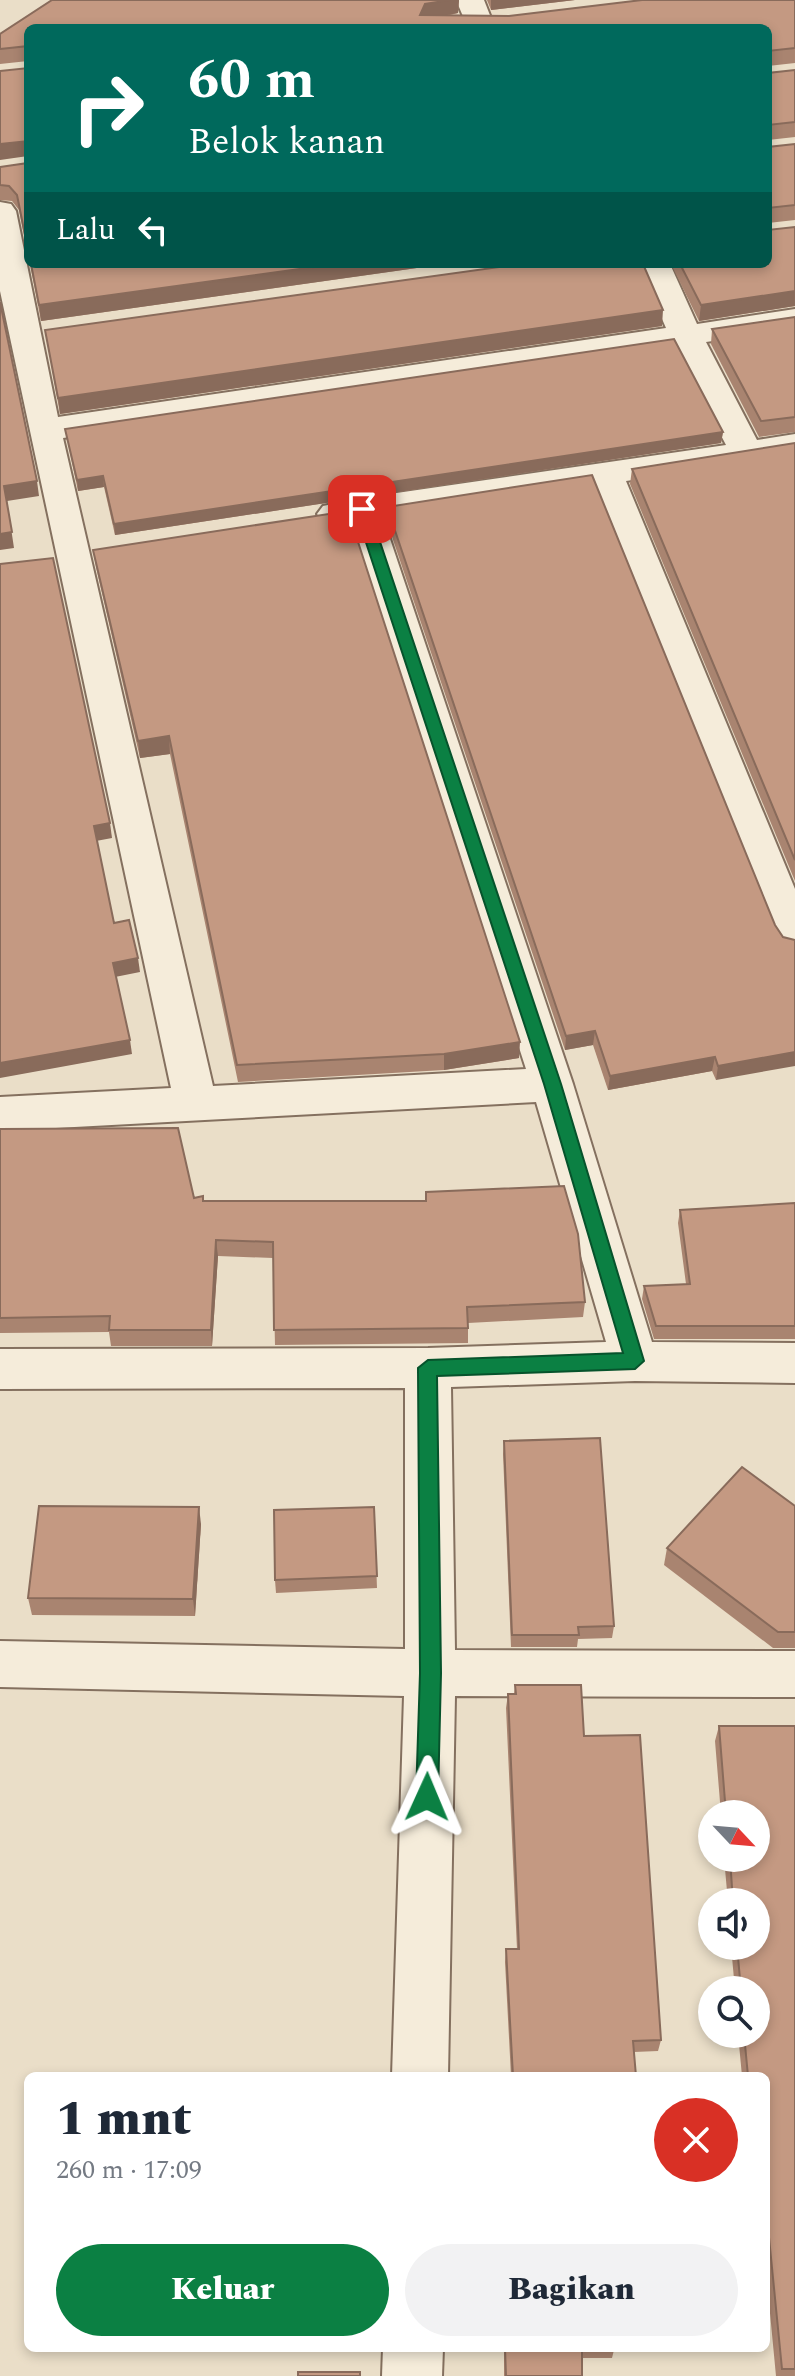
<!DOCTYPE html>
<html lang="id">
<head>
<meta charset="utf-8">
<style>
	:root { --surface:#fff; --page:#f2f2f3; --text:#1f2937; --muted:#747a83; --accent:#0b8043 }
	body { margin:0; font-family:Spectral,serif; background:var(--page); color:var(--text); height:100vh; display:flex; flex-direction:column; font-size:30px; white-space:nowrap }
	* { box-sizing:border-box; margin:0 }
	p { font-size:26px; color:var(--muted) }
	.icon { flex:none; width:44px; height:44px; fill:none; stroke:currentColor; stroke-width:2; stroke-linecap:round; stroke-linejoin:round }
	.map { position:relative; flex:1; overflow:hidden }
	.details { position:absolute; left:24px; top:2072px; width:746px; height:280px; display:flex; flex-direction:column; background:var(--surface); border-radius:12px; box-shadow:0 4px 12px #0003 }
	.details>* { flex:none }
	.banner { position:absolute; left:24px; top:24px; width:748px; height:244px; border-radius:12px; box-shadow:0 4px 12px #0003; background:#00695c; color:#fff; overflow:hidden }
	.needle { width:52px; rotate:116deg }
	.buttons { position:absolute; left:698px; top:1800px; display:grid; gap:16px }
	.buttons a { display:grid; place-items:center; width:72px; height:72px; border-radius:50%; background:var(--surface); box-shadow:0 4px 12px #0003; font-size:40px }
	.pin { position:absolute; display:grid; place-items:center; width:68px; height:68px; color:#fff; margin:-34px; border-radius:16px; box-shadow:0 4px 12px #0006 }
	.me { position:absolute; width:88px; margin:-44px; rotate:1deg; stroke-linejoin:round; filter:drop-shadow(0 0 6px #0008) }
	.turn { display:flex; align-items:center; gap:28px; height:168px; padding:0 32px; font-size:36px }
	.turn .icon { width:104px; height:104px; stroke-width:2.5 }
	.turn b { display:block; font-size:56px; line-height:68px }
	.then { display:flex; align-items:center; height:76px; padding:0 32px; background:#0003; gap:16px; font-size:30px }
	.round { display:grid; place-items:center; flex:none; width:84px; height:84px; border-radius:42px; background:var(--page) }
	.headline { display:flex; align-items:center; justify-content:space-between; height:136px; padding:0 32px }
	h1 { font-size:48px; font-weight:800; line-height:60px }
	.button { display:flex; gap:16px; margin-top:auto; padding:16px 32px }
	.button a { flex:1; height:92px; border-radius:48px; background:var(--accent); color:#fff; font-size:32px; font-weight:800; line-height:92px; text-align:center }
	.button a+a { background:var(--page); color:var(--text) }
	.map>svg:first-child { display:block }
	.lines { fill:none; stroke-linecap:round; stroke-linejoin:round }
	.minor-casing { stroke:#84705f; stroke-width:4 }
	.minor { fill:#f5ecda; fill-rule:evenodd }
	.wall { fill:#a98470 }
	.shaded-wall { fill:#896b5b }
	.building { fill:#c49982; stroke:#896b5b; stroke-width:2 }
	.route { fill:#0b8043; stroke:#07532c; stroke-width:2 }
</style>
</head>
<body>
<div class="map">
<svg width="795" height="2376" viewBox="0 0 795 2376">
	<rect width="100%" height="100%" fill="#eadec8"/>
	<g class="lines">
		<g class="minor-casing">
			<g id="minor">
				<polygon points="456,0 484,0 493,23 490,28 468,28"/>
				<path d="M0 202 11 204 16 211 58 417 666 328 638 264H670L697 324 795 309V329L706 342 757 440 795 434V456L626 481 795 889V953L781 949 775 938 593 486 383 518 573 1084 652 1342 795 1343V1383L635 1381 451 1387 455 1650 795 1651V1697L455 1696 448 2076H392L404 1696 0 1687V1641L405 1649V1388L0 1389V1349L428 1348 606 1342 536 1102 0 1131V1097L171 1088 0 291ZM675 347 726 445 362 498 323 506 317 514 323 522 349 523 526 1069 213 1086 63 438Z"/>
				<polygon points="383,2348 443,2348 442,2376 382,2376"/>
			</g>
		</g>
		<use href="#minor" class="minor"/>
	</g>
	<g class="wall">
		<polygon points="52,0 459,0 458,13 446,16 509,16 795,0 795,63 768,66 28,61 0,64 0,34"/>
		<polygon points="487,0 575,0 491,10"/>
		<polygon points="795,70 795,137 768,140 768,73"/>
		<polygon points="795,144 795,220 768,223 768,147"/>
		<polygon points="28,163 28,255 19,210 12,201 0,200 0,167"/>
		<polygon points="795,227 795,306 699,321 671,264 768,264 768,230"/>
		<polygon points="30,264 445,264 41,321"/>
		<polygon points="795,317 795,432 759,437 711,344 712,329"/>
		<polygon points="662,326 60,414 45,330"/>
		<polygon points="65,429 723,432 721,443 115,535 104,487 78,491"/>
		<polygon points="795,443 795,881 630,484 632,469"/>
		<polygon points="387,507 775,925 783,937 716,1080 712,1071 608,1090 593,1045 565,1050 387,522"/>
		<polygon points="93,550 519,1058 444,1070 238,1082 170,754 140,758 96,567"/>
		<polygon points="0,1129 204,1201 426,1201 426,1192 585,1302 583,1317 468,1323 468,1343 275,1345 273,1258 218,1256 212,1346 111,1346 109,1332 0,1333"/>
		<polygon points="795,1203 795,1339 654,1339 642,1299 644,1286 686,1284 678,1223 680,1210"/>
		<polygon points="504,1441 614,1626 612,1638 578,1639 577,1647 511,1647 503,1454"/>
		<polygon points="795,1506 795,1648 773,1648 664,1565 667,1548"/>
		<polygon points="374,1507 377,1588 276,1593 275,1580"/>
		<polygon points="201,1524 195,1616 32,1615 28,1598"/>
		<polygon points="515,1685 584,1736 661,2040 658,2051 634,2052 636,2076 511,2076 505,1962 506,1949 517,1949 506,1708 508,1694 514,1694"/>
		<polygon points="719,1726 795,1726 795,2376 776,2376 766,2271 766,2076 742,2076 738,2034 756,2034 756,1990 735,1990 731,1946 756,1946 756,1902 728,1902 724,1858 756,1858 756,1814 721,1814 715,1741"/>
		<polygon points="504,2348 614,2348 614,2350 612,2358 582,2358 582,2376 504,2376"/>
	</g>
	<g class="shaded-wall">
		<polygon points="450,0 459,0 458,13 425,19 420,15 425,4"/>
		<polygon points="491,0 575,0 491,10"/>
		<polygon points="28,141 28,156 0,160 0,144"/>
		<polygon points="336,264 445,264 41,321 39,305"/>
		<polygon points="795,291 795,306 699,321 701,305"/>
		<polygon points="663,310 662,326 60,414 58,398"/>
		<polygon points="723,432 721,443 115,535 114,524"/>
		<polygon points="103,476 104,487 78,491 77,480"/>
		<polygon points="37,481 39,496 7,501 14,548 0,550 0,534 4,486"/>
		<polygon points="169,736 170,754 140,758 138,741"/>
		<polygon points="110,823 112,838 96,841 94,826"/>
		<polygon points="138,958 140,972 115,977 113,963"/>
		<polygon points="595,1031 593,1045 565,1050 566,1036"/>
		<polygon points="130,1040 132,1054 0,1078 0,1063"/>
		<polygon points="520,1042 519,1058 444,1070 444,1054"/>
		<polygon points="795,1052 795,1066 716,1080 718,1066"/>
		<polygon points="715,1057 712,1071 608,1090 610,1076"/>
		<polygon points="216,1240 218,1256 212,1346 211,1330"/>
		<polygon points="199,1507 201,1524 195,1616 193,1599"/>
	</g>
	<g class="building">
		<polygon points="52,0 450,0 425,4 420,15 509,16 642,0 795,0 795,48 768,51 768,28 28,28 28,46 0,49 0,34"/>
		<polygon points="28,68 28,144 28,141 0,144 0,71"/>
		<polygon points="795,70 795,122 768,125 768,73"/>
		<polygon points="795,144 795,205 768,208 768,147"/>
		<polygon points="28,163 28,250 17,195 9,186 0,185 0,167"/>
		<polygon points="768,223 768,230 795,227 795,291 701,305 680,264 768,264"/>
		<polygon points="31,264 336,264 39,305"/>
		<polygon points="520,264 643,264 663,310 58,398 45,330"/>
		<polygon points="0,302 37,481 4,486 12,532 0,534"/>
		<polygon points="795,317 795,417 761,421 712,329"/>
		<polygon points="674,339 723,432 114,524 103,476 77,480 65,429"/>
		<polygon points="795,443 795,860 632,469"/>
		<polygon points="592,475 775,925 783,937 795,940 795,1052 718,1066 715,1057 610,1076 595,1031 566,1036 387,507"/>
		<polygon points="348,511 520,1042 444,1054 237,1065 169,736 138,741 93,550"/>
		<polygon points="53,558 110,823 94,826 114,923 129,920 138,958 113,963 130,1040 0,1063 0,564"/>
		<polygon points="178,1128 194,1198 203,1196 203,1201 426,1201 426,1192 564,1186 578,1234 585,1302 467,1307 468,1328 274,1330 273,1242 216,1240 211,1330 109,1330 110,1316 0,1318 0,1129"/>
		<polygon points="795,1203 795,1326 656,1326 644,1286 690,1284 680,1210"/>
		<polygon points="600,1438 614,1626 578,1627 579,1635 512,1635 504,1441"/>
		<polygon points="742,1467 795,1506 795,1632 778,1632 667,1548"/>
		<polygon points="39,1506 199,1507 193,1599 28,1598"/>
		<polygon points="374,1507 377,1576 275,1580 274,1510"/>
		<polygon points="515,1685 581,1685 584,1736 640,1735 661,2040 633,2041 636,2076 513,2076 506,1949 519,1949 508,1694 516,1694"/>
		<polygon points="719,1726 795,1726 795,2369 782,2369 766,2207 766,2076 748,2076 744,2034 756,2034 756,1990 741,1990 737,1946 756,1946 756,1902 733,1902 730,1858 756,1858 756,1814 726,1814"/>
		<polygon points="505,2348 614,2348 614,2350 582,2350 582,2376 506,2376"/>
		<rect x="298" y="2372" width="62" height="4"/>
	</g>
	<polygon class="route" points="362,505 369,509 561,1084 644,1361 635,1369 437,1376 441,1673 438,1797 435,1804 427,1807 419,1804 416,1797 420,1673 418,1368 428,1360 623,1353 544,1084 355,509"/>
</svg>
<div class="buttons">
<a><svg class="needle" viewBox="-14 -14 28 28"><path d="M0-13l5 13h-10z" fill="#e53935"/><path d="M0 13l5-13h-10z" fill="#747a83"/></svg></a>
<a><svg class="icon" aria-label="sound" viewBox="0 0 24 24"><path d="M4 9h4l5-4v14l-5-4H4zM17 9q2 3 0 6"/></svg></a>
<a><svg class="icon" aria-label="search" viewBox="0 0 24 24"><circle cx="10" cy="10" r="6"/><path d="M15 15l6 6"/></svg></a>
</div>
<div class="pin" style="left:362px;top:509px;background:#d93025"><svg class="icon" aria-label="arrive" viewBox="0 0 24 24"><path d="M6 21V4h12l-3 4 3 4H6"/></svg></div>
<svg class="me" style="left:427px;top:1797px" viewBox="-20 -20 40 40"><path d="M0-17L14 15 0 8-14 15z" fill="#0b8043" stroke="#fff" stroke-width="4"/></svg>
<div class="banner">
<div class="turn"><svg class="icon" aria-label="right" viewBox="0 0 24 24"><path d="M7 20v-9h11M14 6l5 5-5 5"/></svg><div><b>60 m</b>Belok kanan</div></div>
<div class="then">Lalu<svg class="icon" aria-label="left" viewBox="0 0 24 24"><path d="M17 20v-9H6M10 6l-5 5 5 5"/></svg></div>
</div>
<section class="details">
<div class="headline"><div><h1>1 mnt</h1><p>260 m · 17:09</p></div><a class="round" style="background:#d93025;color:#fff"><svg class="icon" aria-label="close" viewBox="0 0 24 24"><path d="M6 6l12 12M18 6L6 18"/></svg></a></div>
<div class="button"><a>Keluar</a><a>Bagikan</a></div>
</section>
</div>
</body>
</html>
